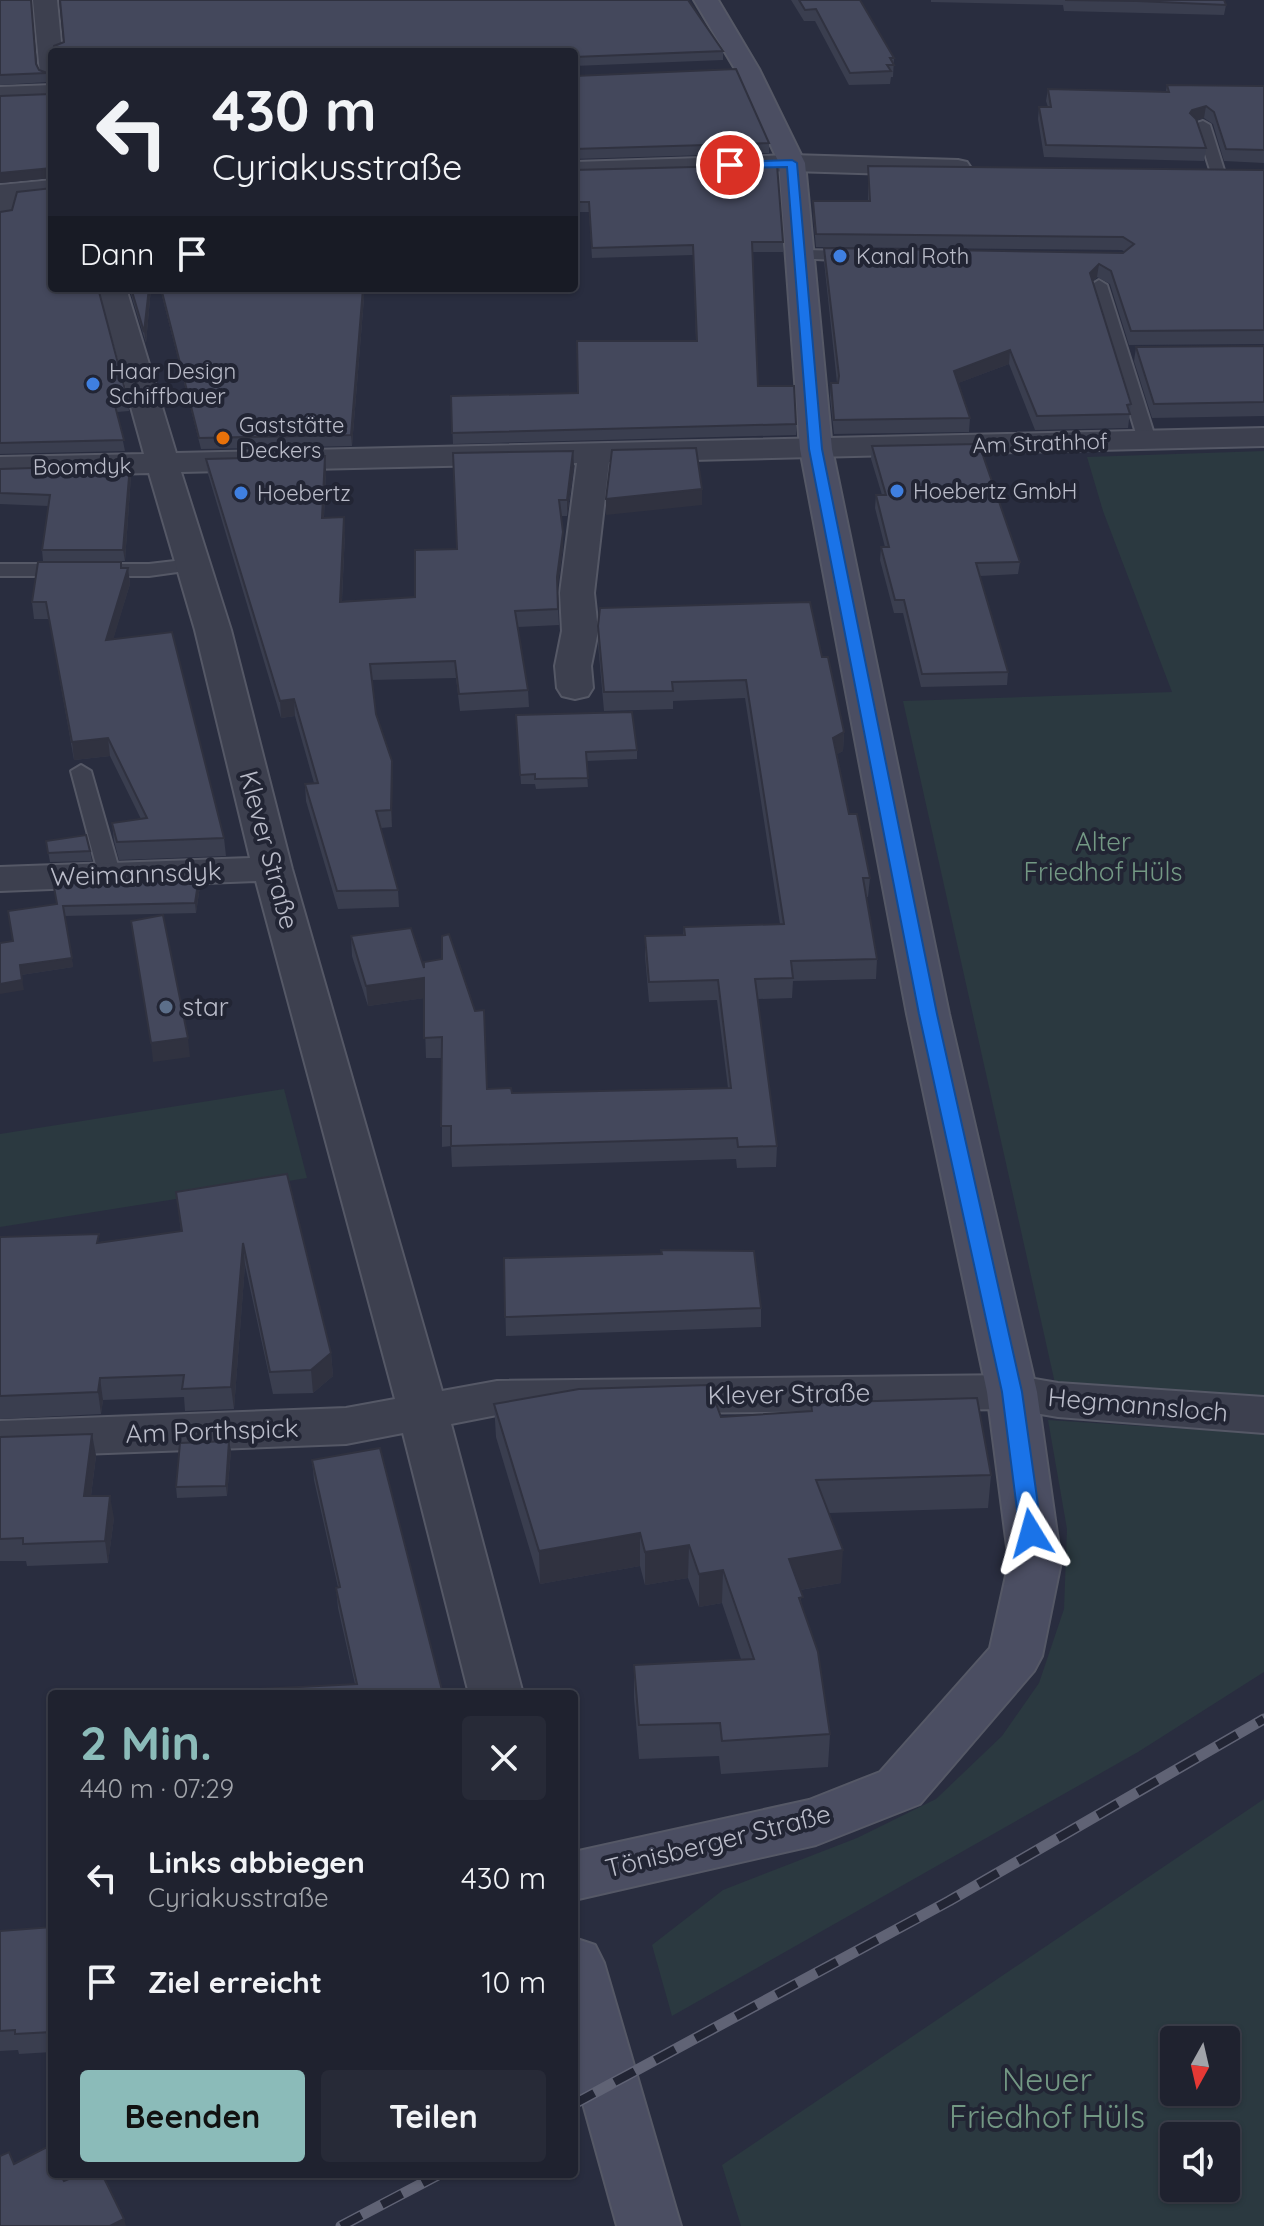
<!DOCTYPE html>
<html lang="de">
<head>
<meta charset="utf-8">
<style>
	:root { --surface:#1f222f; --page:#272a37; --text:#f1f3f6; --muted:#a1a4aa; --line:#3c3f4b; --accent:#8bbbb9 }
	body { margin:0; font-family:Quicksand,sans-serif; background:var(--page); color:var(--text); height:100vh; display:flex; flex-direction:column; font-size:30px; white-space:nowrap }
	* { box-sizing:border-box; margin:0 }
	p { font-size:26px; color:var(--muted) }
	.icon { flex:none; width:44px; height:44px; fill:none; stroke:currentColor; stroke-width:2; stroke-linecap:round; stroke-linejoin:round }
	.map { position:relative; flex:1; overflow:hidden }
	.side { position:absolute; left:48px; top:1690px; width:530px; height:488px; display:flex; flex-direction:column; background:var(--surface); border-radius:8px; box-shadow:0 2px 6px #0004,0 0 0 2px var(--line) }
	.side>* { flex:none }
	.hud { position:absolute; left:48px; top:48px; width:530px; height:244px; border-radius:8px; box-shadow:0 2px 6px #0004,0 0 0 2px var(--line); background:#1f222f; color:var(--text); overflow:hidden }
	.needle { width:52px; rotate:188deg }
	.controls { position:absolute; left:1160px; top:2026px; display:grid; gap:16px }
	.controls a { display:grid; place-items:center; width:80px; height:80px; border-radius:8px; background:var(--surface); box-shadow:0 2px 6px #0004,0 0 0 2px var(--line); font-size:40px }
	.pin { position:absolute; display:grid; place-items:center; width:68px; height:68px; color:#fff; margin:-34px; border:4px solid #fff; border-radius:50%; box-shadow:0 2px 8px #0007 }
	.me { position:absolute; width:88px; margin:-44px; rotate:352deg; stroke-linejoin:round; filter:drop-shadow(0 0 6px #0008) }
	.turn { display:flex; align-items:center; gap:28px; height:168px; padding:0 32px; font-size:36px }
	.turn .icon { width:104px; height:104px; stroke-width:2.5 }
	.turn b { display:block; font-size:56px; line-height:68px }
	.then { display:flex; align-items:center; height:76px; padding:0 32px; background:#0003; gap:16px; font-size:30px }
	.round { display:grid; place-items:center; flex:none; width:84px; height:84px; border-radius:8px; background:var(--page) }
	.headline { display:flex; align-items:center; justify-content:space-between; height:136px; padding:0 32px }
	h1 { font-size:48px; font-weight:700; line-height:60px; color:var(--accent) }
	.primary-button { display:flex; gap:16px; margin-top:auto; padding:16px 32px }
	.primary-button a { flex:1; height:92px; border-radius:8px; background:var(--accent); color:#111; font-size:32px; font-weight:700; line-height:92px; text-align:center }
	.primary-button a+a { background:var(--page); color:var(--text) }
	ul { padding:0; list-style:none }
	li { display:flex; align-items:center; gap:24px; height:104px; padding:0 32px }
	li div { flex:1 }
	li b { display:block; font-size:30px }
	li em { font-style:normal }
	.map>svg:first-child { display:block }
	.green { fill:#2b3940; fill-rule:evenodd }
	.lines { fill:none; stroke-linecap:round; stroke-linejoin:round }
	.lane-casing { stroke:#555866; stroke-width:4 }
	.street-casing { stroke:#555866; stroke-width:4 }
	.secondary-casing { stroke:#555866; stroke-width:4 }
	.lane { fill:#3d404f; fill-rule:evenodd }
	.street { fill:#3d404f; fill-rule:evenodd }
	.secondary { fill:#4b4e62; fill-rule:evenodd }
	.rail-casing { stroke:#606375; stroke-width:11 }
	.rail { stroke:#222534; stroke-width:8; stroke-dasharray:23; stroke-linecap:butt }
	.wall { fill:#3a3e4f }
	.shaded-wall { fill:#303240 }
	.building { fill:#44485c; stroke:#303240; stroke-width:2 }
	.route { fill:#1a73e8; stroke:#114b97; stroke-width:2 }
	.shop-dot { fill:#3f7fe0; stroke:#222534; stroke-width:3 }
	.food-dot { fill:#e8710a; stroke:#222534; stroke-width:3 }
	.service-dot { fill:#5c6f8a; stroke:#222534; stroke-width:3 }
	.labels { text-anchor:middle; stroke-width:8; stroke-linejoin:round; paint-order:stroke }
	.far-poi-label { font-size:22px; fill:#babcc9; stroke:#222534; text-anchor:start }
	.far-street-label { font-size:22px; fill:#babcc9; stroke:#222534 }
	.park-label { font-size:26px; fill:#739884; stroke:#222534 }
	.street-label { font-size:26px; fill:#babcc9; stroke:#222534 }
	.poi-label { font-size:26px; fill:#babcc9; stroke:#222534; text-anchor:start }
	.near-park-label { font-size:32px; fill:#739884; stroke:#222534 }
</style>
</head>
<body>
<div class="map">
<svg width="1264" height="2226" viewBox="0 0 1264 2226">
	<rect width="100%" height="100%" fill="#292d3f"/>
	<g class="green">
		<polygon points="1264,451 1264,1402 1056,1388 903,701 1172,692 1103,511 1087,457"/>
		<polygon points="284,1089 307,1178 0,1227 0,1134"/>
		<polygon points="1048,1420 1264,1434 1264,1672 1138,1752 672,2016 652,1945 723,1890 857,1838 936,1799 1002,1736 1039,1683 1064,1609 1067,1529"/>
		<path d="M1264 1799V2226H741L722 2165ZM1174 2040H1226V2092H1174ZM1174 2136H1226V2188H1174Z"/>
	</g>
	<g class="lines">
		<g class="lane-casing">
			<g id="lane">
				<polygon points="1203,121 1210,125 1225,173 1223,176 1213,176 1211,173 1197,129 1191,125"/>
				<polygon points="800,250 857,251 865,256 857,261 795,258 795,252"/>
				<polygon points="1099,280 1107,285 1156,440 1153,444 1141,444 1138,440 1091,285"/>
				<polygon points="192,559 201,565 199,569 149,576 0,576 0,564 149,564"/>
				<polygon points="81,765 91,771 121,876 118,881 102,881 99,876 71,771"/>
			</g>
		</g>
		<g class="street-casing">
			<g id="street">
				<polygon points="33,0 57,0 62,52 52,52 52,80 43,78 40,73"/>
				<polygon points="52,85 52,101 0,103 0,87"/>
				<polygon points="792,155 958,160 967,162 971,168 967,174 958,176 792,171 574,178 574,162"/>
				<polygon points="52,180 52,196 16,199 10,219 0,221 0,185"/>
				<polygon points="98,288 126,288 176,453 1264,428 1264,446 609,462 594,593 598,631 591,666 593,688 588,696 575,699 562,696 557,688 555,666 562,631 560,593 577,463 181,472 231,630 292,869 442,1391 497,1381 1012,1375 1058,1383 1264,1397 1264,1433 1058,1417 1012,1409 497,1415 451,1424 523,1694 469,1694 403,1433 346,1444 0,1457 0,1421 346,1408 395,1399 256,881 0,891 0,867 250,858 195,630 149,473 0,477 0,457 144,454"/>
			</g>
		</g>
		<g class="secondary-casing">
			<g id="secondary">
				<polygon points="694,0 718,0 759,69 805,163 832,449 949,1014 1037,1392 1061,1562 1042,1656 1034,1671 920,1804 816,1845 574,1900 574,1852 809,1800 880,1772 990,1648 1009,1562 987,1392 907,1014 800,449 779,163 735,69"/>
				<polygon points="574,1938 595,1945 604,1963 681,2226 617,2226 574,2071"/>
			</g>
		</g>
		<use href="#lane" class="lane"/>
		<use href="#street" class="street"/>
		<use href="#secondary" class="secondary"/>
		<g class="rail-casing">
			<g id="rail">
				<polyline points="574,2104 949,1901 1264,1719"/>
				<polyline points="341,2226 440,2174"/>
			</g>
		</g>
		<use href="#rail" class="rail"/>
	</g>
	<g class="wall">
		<polygon points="0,0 39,70 47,73 48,82 0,85"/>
		<polygon points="791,0 860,0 894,58 893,77 891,77 890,84 849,85 815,21 804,21"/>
		<polygon points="931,0 1224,0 1226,5 1224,15 1064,11 1063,5 931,2"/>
		<polygon points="723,51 723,60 574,66 574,52"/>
		<polygon points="574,76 769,143 769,153 574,159"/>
		<polygon points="1167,85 1264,86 1264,163 1224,161 1213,124 1204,118 1197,120 1206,148 1204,161 1044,157 1038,119 1039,107 1048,107 1046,101 1048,89 1166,91"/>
		<polygon points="868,166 1264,170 1264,344 1129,345 1110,284 1097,277 1092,282 1131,404 1128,428 1035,430 1009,364 958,383 970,418 969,432 834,434 830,397 831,383 837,383 824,261 824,248 1123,253 1125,252 1122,250 816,247 813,214 813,201 868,201"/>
		<polygon points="574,170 783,242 783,252 753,252 758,386 796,424 796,435 453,444 451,396 578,393 696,341 693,255 592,258 589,212 574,212"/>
		<polygon points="0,212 128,401 129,411 117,412 125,451 0,454"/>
		<polygon points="129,288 151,288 146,343"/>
		<polygon points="160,288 363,288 364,298 352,446 201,449"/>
		<polygon points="1264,346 1264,416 1152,418 1134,361 1136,347"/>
		<polygon points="872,446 1020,562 1018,574 980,576 1008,672 1007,685 921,687 903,613 894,613 880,560 881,547 885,547 875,508 876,495 882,495 871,459"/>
		<polygon points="573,451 574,466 567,516 561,516 563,548 557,590 559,625 518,627 528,690 529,707 460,711 456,678 372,680 376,714 392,761 392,827 381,828 398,890 399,907 338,909 306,801 305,784 314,783 295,716 281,718 208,474 206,459 325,456 326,472 324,517 344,517 345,533 342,601 415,597 457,549"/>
		<polygon points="130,465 131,476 125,561 43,561 42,550 48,506 0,504 0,469"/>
		<polygon points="121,562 122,568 128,568 130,584 113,639 224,838 226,856 119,860 114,841 112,823 141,819 110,756 74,760 49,619 34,619 32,602"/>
		<polygon points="598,626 822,657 844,732 843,751 837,754 849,814 870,878 868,897 866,897 877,959 876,979 793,981 792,998 758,999 777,1146 776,1167 737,1168 736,1159 452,1167 451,1146 442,1147 442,1058 426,1058 424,998 368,1006 352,956 351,936 424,968 487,1089 512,1093 728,1088 717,1000 649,1002 645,956 645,936 683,935 684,927 780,924 745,698 673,701 673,709 604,711 598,644"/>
		<polygon points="516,715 637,750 637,759 586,761 588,787 536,789 535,784 521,784"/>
		<polygon points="46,841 90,851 92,861 50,862"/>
		<polygon points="200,886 196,913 64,916 73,967 21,975 24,990 13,941 8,911"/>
		<polygon points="287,1174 331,1353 333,1376 313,1393 273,1394 245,1265 234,1409 185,1411 184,1397 103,1400 101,1414 0,1419 0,1237 100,1242 181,1231 176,1192"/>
		<polygon points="661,1250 761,1308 761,1327 506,1336 504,1258 661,1254"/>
		<polygon points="811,1403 991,1475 988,1508 829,1513 841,1583 800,1590 802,1609 830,1734 828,1767 721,1774 719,1756 639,1759 634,1698 634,1665 741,1659 722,1603 699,1607 688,1578 645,1585 640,1566 540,1584 496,1437 494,1404 721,1417 811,1411"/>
		<polygon points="92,1434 96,1456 91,1496 114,1518 108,1563 27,1566 26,1561 0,1561 0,1437"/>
		<polygon points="229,1441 231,1451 227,1496 177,1498 176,1487"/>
		<polygon points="312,1460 443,1694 355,1684 338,1608 336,1588 338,1587 314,1480"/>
		<polygon points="52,1927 52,2052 19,2054 18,2050 0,2051 0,1931"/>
	</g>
	<g class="shaded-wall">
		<polygon points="1206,106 1204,118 1190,122 1190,113 1192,110"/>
		<polygon points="52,168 52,178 0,183 0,173"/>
		<polygon points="1099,264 1097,277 1088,286 1090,273"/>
		<polygon points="149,288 151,288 146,343 144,332"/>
		<polygon points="363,288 364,298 352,446 351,435"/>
		<polygon points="1010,350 1009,364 953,385 954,371"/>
		<polygon points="573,451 574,466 567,516 567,500"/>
		<polygon points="325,456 326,472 323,533 322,518"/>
		<polygon points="130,465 131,476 125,561 123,550"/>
		<polygon points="702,489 702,505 606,515 606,499"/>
		<polygon points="344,517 345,533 341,618 340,602"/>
		<polygon points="563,532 563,548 557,593 557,577"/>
		<polygon points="128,568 130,584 108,657 106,640"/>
		<polygon points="294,699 295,716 281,718 280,701"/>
		<polygon points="844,732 843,751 832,757 833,738"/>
		<polygon points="108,738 110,756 74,760 72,742"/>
		<polygon points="392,761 393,778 392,827 391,810"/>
		<polygon points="199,877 200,886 196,913 195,903"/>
		<polygon points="72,958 73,967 21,975 20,965"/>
		<polygon points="424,978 425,998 368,1006 366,986"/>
		<polygon points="22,980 24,990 0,994 0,984"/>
		<polygon points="188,1038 190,1057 153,1062 151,1043"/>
		<polygon points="243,1243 245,1265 234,1409 231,1387"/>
		<polygon points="331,1353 333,1376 313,1393 311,1370"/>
		<polygon points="100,1378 103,1400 101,1414 98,1392"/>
		<polygon points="92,1434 96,1456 88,1519 84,1496"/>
		<polygon points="229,1441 231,1451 227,1496 226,1486"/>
		<polygon points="110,1496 114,1518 108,1563 105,1541"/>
		<polygon points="640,1533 640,1566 540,1584 539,1551"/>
		<polygon points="689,1545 688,1578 645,1585 645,1552"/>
		<polygon points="843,1550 841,1583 787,1592 789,1559"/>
		<polygon points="723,1570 722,1603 699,1607 699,1574"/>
		<polygon points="124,2219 126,2226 110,2226"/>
	</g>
	<g class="building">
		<polygon points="0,0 31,0 36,64 39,70 47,73 0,75"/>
		<polygon points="60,0 688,0 723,51 574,57 574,52 54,52 54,46 64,42"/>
		<polygon points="799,0 860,0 894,58 890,58 894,65 887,65 891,71 850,73 816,9 805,10"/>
		<polygon points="1065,0 1224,0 1226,5 1137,1"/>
		<polygon points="736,69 769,143 574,149 574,76"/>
		<polygon points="1167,85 1264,86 1264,150 1226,149 1214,112 1206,106 1192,110 1190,113 1196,119 1206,148 1046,145 1039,107 1051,107 1048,89 1169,92"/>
		<polygon points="52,93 52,168 0,173 0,96 51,94"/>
		<polygon points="777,165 783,242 752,242 758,386 794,386 796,424 452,433 451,396 578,393 577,341 697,341 693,245 592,248 589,202 574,202 574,170"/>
		<polygon points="868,166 1264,170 1264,330 1131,331 1111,271 1099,264 1090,273 1131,404 1127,405 1130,414 1037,416 1010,350 954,371 970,418 834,420 831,383 838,383 839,376 824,248 1123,253 1134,244 1123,237 816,234 813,201 870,201"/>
		<polygon points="52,188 52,288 98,288 128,401 114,402 124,440 0,443 0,212 12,210 17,192"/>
		<polygon points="131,288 149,288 144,332"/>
		<polygon points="161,288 363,288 351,435 199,438"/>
		<polygon points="1264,346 1264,402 1154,404 1136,347"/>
		<polygon points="979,444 1020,562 976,563 1008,672 922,674 904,600 895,600 881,547 889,547 876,495 886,495 872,446"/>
		<polygon points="696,448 702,489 606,499 612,450"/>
		<polygon points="573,451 567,500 559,500 563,532 557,577 558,609 515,611 528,690 459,694 455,661 370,664 376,714 392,761 391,810 376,811 398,890 337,891 305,784 318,783 294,699 280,701 206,459 325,456 322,518 344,517 340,602 415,597 415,550 457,549 453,453"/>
		<polygon points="130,465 123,550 42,550 50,495 0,493 0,469"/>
		<polygon points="38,562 121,562 121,568 128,568 106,640 172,632 224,838 117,842 112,823 147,818 108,738 72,742 46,602 32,602"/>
		<polygon points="810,602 822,657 828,657 844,732 833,738 849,814 857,814 870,878 863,878 877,959 791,961 793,978 755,979 777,1146 738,1147 737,1138 451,1146 451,1126 441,1126 442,1037 424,1038 424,978 366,986 351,936 411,928 424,968 424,962 442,959 442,936 449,934 475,1011 484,1010 487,1089 511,1088 512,1093 731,1088 718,980 649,982 645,936 685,935 684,927 784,924 746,680 672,682 673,691 604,692 598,626 600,608"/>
		<polygon points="632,712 637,750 586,752 588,778 535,779 535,774 520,775 516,715"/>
		<polygon points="86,835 90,851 48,853 46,841"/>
		<polygon points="199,877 195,903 63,906 72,958 20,965 22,980 0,984 0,943 13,941 8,911 57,904 53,882"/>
		<polygon points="163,915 188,1038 151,1043 131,921"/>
		<polygon points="287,1174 331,1353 311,1370 270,1372 243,1243 231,1387 182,1389 184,1375 100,1378 98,1392 0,1396 0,1237 99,1234 97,1243 182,1231 176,1192"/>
		<polygon points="661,1250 754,1251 761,1308 505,1317 504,1258 662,1254"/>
		<polygon points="709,1385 721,1417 812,1411 811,1403 977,1398 991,1475 816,1480 843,1550 789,1559 803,1597 799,1598 818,1652 830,1734 722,1741 720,1723 639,1725 634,1665 754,1659 723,1570 699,1574 689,1545 645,1552 640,1533 539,1551 494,1404 579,1389"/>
		<polygon points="92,1434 84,1496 110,1496 105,1541 23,1544 23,1538 0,1539 0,1437"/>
		<polygon points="229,1441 226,1486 176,1487 180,1443"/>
		<polygon points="380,1448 443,1694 157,1694 357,1684 336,1588 340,1587 312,1460"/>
		<polygon points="52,1927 52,2032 15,2034 15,2030 0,2031 0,1931"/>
		<polygon points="47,2147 52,2158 52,2174 60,2174 64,2181 81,2174 102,2174 124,2219 110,2226 0,2226 0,2156 9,2152 14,2164"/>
	</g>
	<polygon class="route" points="792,160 797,163 822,449 937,1014 1022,1392 1042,1533 1039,1539 1024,1539 1020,1533 1002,1392 919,1014 809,449 787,167 730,168 724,165 730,162"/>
	<g class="shop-dot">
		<circle cx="840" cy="256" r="8"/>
		<circle cx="93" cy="384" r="8"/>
		<circle cx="897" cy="491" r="8"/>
		<circle cx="241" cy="493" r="8"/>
	</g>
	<circle class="food-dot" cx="223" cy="438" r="8"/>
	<circle class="service-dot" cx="166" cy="1007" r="8"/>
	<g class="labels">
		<g class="far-poi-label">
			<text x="856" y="264">Kanal Roth</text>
			<text x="109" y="379">Haar Design<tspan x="109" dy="25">Schiffbauer</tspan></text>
			<text x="239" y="433">Gaststätte<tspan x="239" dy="25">Deckers</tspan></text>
			<text x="913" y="499">Hoebertz GmbH</text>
			<text x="257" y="501">Hoebertz</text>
		</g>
		<g class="far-street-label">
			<text transform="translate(1040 443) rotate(-2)" y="8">Am Strathhof</text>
			<text transform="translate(82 466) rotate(-1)" y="8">Boomdyk</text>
		</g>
		<g class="park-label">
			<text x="1103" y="851">Alter<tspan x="1103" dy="30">Friedhof Hüls</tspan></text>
		</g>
		<g class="street-label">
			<text transform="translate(269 850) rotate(75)" y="9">Klever Straße</text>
			<text transform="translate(136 874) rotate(-2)" y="9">Weimannsdyk</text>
			<text transform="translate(789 1394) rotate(-1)" y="9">Klever Straße</text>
			<text transform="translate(1138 1405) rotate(5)" y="9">Hegmannsloch</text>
			<text transform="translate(212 1431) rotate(-2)" y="9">Am Porthspick</text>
			<text transform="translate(718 1841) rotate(-14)" y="9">Tönisberger Straße</text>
		</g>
		<g class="poi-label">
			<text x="182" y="1016">star</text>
		</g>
		<g class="near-park-label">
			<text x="1047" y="2091">Neuer<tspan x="1047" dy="37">Friedhof Hüls</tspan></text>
		</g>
	</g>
</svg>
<div class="controls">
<a><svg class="needle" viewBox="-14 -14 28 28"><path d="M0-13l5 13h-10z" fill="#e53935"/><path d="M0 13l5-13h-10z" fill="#a1a4aa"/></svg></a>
<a><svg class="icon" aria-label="sound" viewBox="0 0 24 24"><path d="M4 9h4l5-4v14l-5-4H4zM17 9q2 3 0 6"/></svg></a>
</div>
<div class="pin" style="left:730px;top:165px;background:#d93025"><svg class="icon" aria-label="arrive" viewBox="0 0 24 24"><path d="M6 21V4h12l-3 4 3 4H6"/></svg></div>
<svg class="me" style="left:1031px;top:1533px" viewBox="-20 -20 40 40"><path d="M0-17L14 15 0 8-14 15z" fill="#1a73e8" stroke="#fff" stroke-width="4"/></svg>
<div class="hud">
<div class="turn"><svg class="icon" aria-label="left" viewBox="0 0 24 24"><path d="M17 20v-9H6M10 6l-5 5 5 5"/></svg><div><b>430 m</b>Cyriakusstraße</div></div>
<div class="then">Dann<svg class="icon" aria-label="arrive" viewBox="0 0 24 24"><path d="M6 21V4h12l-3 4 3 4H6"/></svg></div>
</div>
<section class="side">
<div class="headline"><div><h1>2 Min.</h1><p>440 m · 07:29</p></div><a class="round"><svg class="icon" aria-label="close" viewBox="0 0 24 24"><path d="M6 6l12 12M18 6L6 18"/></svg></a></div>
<ul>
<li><svg class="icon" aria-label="left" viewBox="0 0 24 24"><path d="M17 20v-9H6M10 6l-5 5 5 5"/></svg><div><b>Links abbiegen</b><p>Cyriakusstraße</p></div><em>430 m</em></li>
<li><svg class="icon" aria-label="arrive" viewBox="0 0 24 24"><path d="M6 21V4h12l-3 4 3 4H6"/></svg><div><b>Ziel erreicht</b></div><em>10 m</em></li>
</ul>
<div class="primary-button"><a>Beenden</a><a>Teilen</a></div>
</section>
</div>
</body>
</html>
